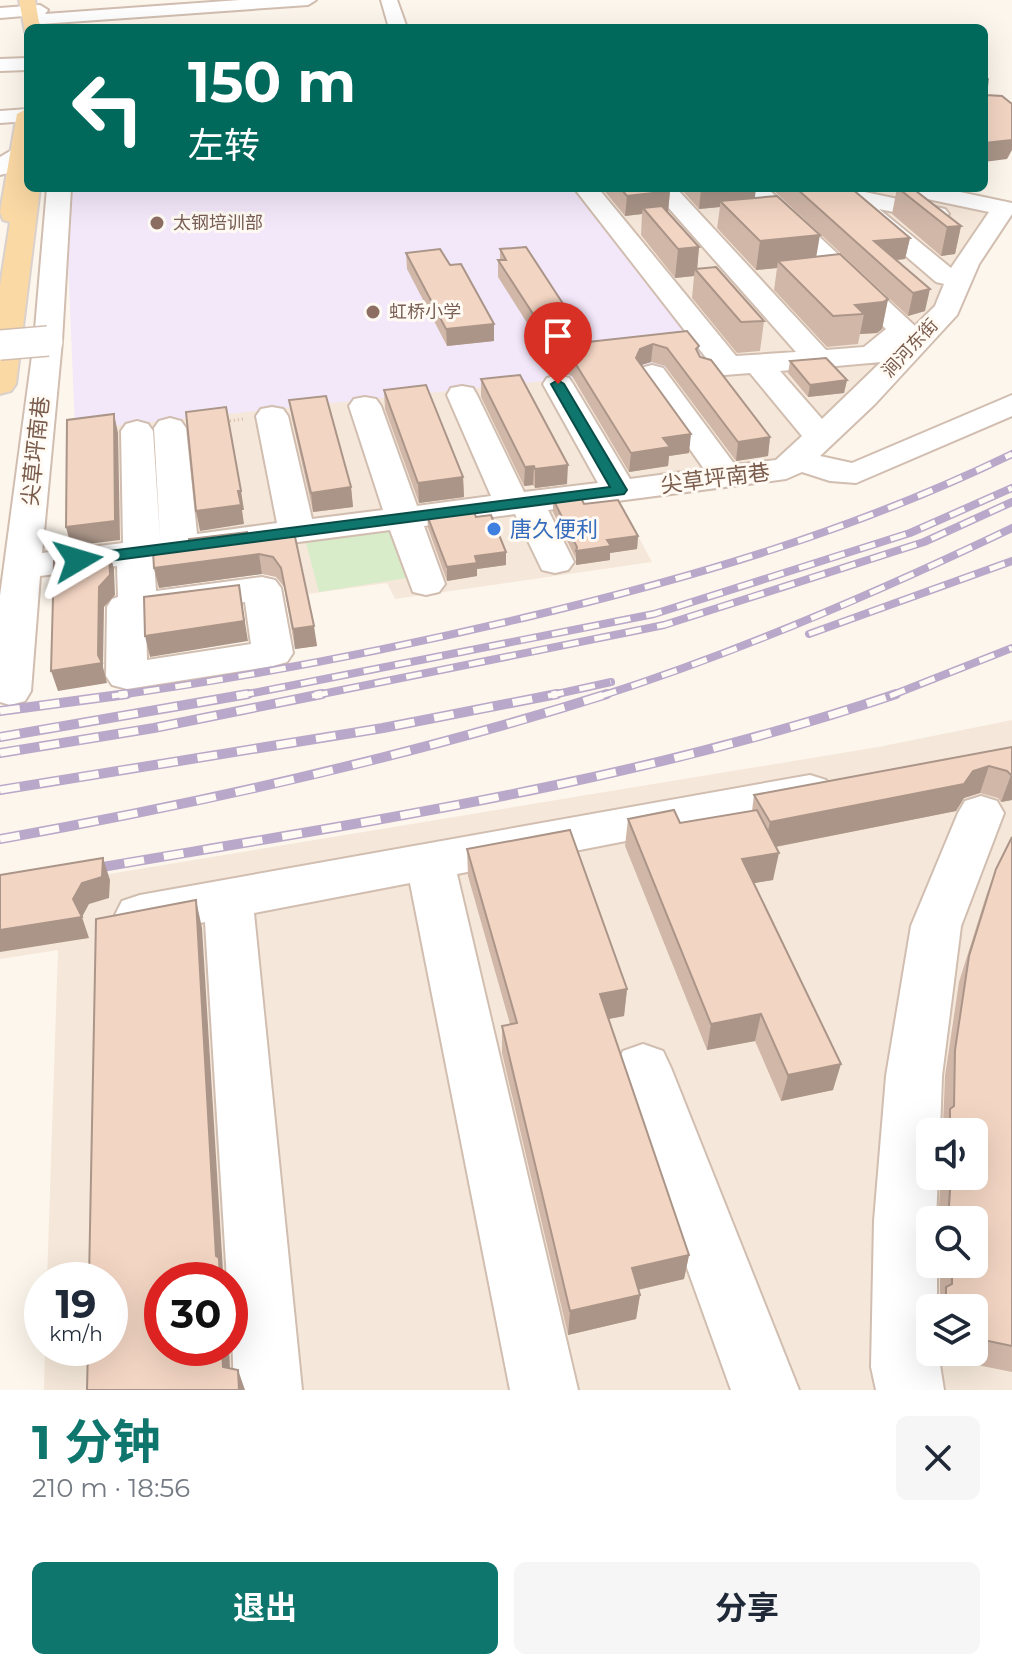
<!DOCTYPE html>
<html lang="zh">
<head>
<meta charset="utf-8">
<style>
	:root { --surface:#fff; --page:#f6f6f7; --text:#1f2937; --muted:#747a83; --accent:#0f766e }
	body { margin:0; font-family:Montserrat,"Noto Sans SC",sans-serif; background:var(--page); color:var(--text); height:100vh; display:flex; flex-direction:column; font-size:30px; white-space:nowrap }
	* { box-sizing:border-box; margin:0 }
	p { font-size:26px; color:var(--muted) }
	.icon { flex:none; width:44px; height:44px; fill:none; stroke:currentColor; stroke-width:2; stroke-linecap:round; stroke-linejoin:round }
	.map { position:relative; height:1390px; overflow:hidden }
	.side { display:flex; flex-direction:column; background:var(--surface); flex:1 }
	.side>* { flex:none }
	.banner { position:absolute; left:24px; top:24px; width:964px; height:168px; border-radius:12px; box-shadow:0 8px 32px #0002; background:#00695c; color:#fff; overflow:hidden }
	.controls { position:absolute; left:916px; top:1118px; display:grid; gap:16px }
	.controls a { display:grid; place-items:center; width:72px; height:72px; border-radius:12px; background:var(--surface); box-shadow:0 8px 32px #0002; font-size:40px }
	.speed { position:absolute; left:24px; top:1262px; display:flex; gap:16px; font-size:40px; font-weight:700; text-align:center }
	.speed>* { display:grid; place-content:center; width:104px; height:104px; border-radius:50%; background:var(--surface); box-shadow:0 8px 32px #0002; line-height:1 }
	.speed small { font-size:20px; font-weight:400 }
	.speed .limit { border:12px solid #d22; background:#fff; color:#111 }
	.pin { position:absolute; display:grid; place-items:center; width:68px; height:68px; color:#fff; margin:-82px -34px; border-radius:50% 50% 50% 0; rotate:-45deg; box-shadow:0 0 8px #0007 }
	.pin .icon { rotate:45deg }
	.me { position:absolute; width:88px; margin:-44px; rotate:83deg; stroke-linejoin:round; filter:drop-shadow(0 0 6px #0008) }
	.turn { display:flex; align-items:center; gap:28px; height:168px; padding:0 32px; font-size:36px }
	.turn .icon { width:104px; height:104px; stroke-width:2.5 }
	.turn b { display:block; font-size:56px; line-height:68px }
	.round { display:grid; place-items:center; flex:none; width:84px; height:84px; border-radius:12px; background:var(--page) }
	.summary { display:flex; align-items:center; justify-content:space-between; height:136px; padding:0 32px }
	h1 { font-size:48px; font-weight:700; line-height:60px; color:var(--accent) }
	.cta { display:flex; gap:16px; margin-top:auto; padding:16px 32px }
	.cta a { flex:1; height:92px; border-radius:12px; background:var(--accent); color:#fff; font-size:32px; font-weight:700; line-height:92px; text-align:center }
	.cta a+a { background:var(--page); color:var(--text) }
	.map>svg:first-child { display:block }
	.residential { fill:#f5e8da; fill-rule:evenodd }
	.education { fill:#f3e8fa }
	.green { fill:#d8ecc9 }
	.lines { fill:none; stroke-linecap:round; stroke-linejoin:round }
	.minor-casing { stroke:#d1beb0; stroke-width:4 }
	.major-casing { stroke:#dad1cd; stroke-width:4 }
	.path { stroke:#d9b8a5; stroke-width:3; stroke-dasharray:1 3; stroke-linecap:butt }
	.minor { fill:#fff; fill-rule:evenodd }
	.major { fill:#fbd9a5; fill-rule:evenodd }
	.rail-far2-casing { stroke:#b9a8c9; stroke-width:6 }
	.rail-far1-casing { stroke:#b9a8c9; stroke-width:8 }
	.rail-casing { stroke:#b9a8c9; stroke-width:10 }
	.rail-far2 { stroke:#fffaf3; stroke-width:4; stroke-dasharray:13; stroke-linecap:butt }
	.rail-far1 { stroke:#fffaf3; stroke-width:5; stroke-dasharray:16; stroke-linecap:butt }
	.rail { stroke:#fffaf3; stroke-width:7; stroke-dasharray:20; stroke-linecap:butt }
	.minor-bridge-casing { stroke:#d1beb0; stroke-width:32; stroke-linecap:butt }
	.minor-bridge { stroke:#fff; stroke-width:29 }
	.wall { fill:#d1b7a8 }
	.shaded-wall { fill:#aa9588 }
	.building { fill:#f3d5c3; stroke:#aa9588; stroke-width:2 }
	.route { fill:#0f766e; stroke:#0a4d48; stroke-width:2 }
	.education-dot { fill:#8d6e63; stroke:#fffaf3; stroke-width:3 }
	.shop-dot { fill:#3f7fe0; stroke:#fffaf3; stroke-width:3 }
	.labels { text-anchor:middle; stroke-width:6; stroke-linejoin:round; paint-order:stroke }
	.far-education-label { font-size:18px; fill:#785e54; stroke:#fffaf3; text-anchor:start }
	.far-street-label { font-size:18px; fill:#7a5c4d; stroke:#fffaf3 }
	.street-label { font-size:22px; fill:#7a5c4d; stroke:#fffaf3 }
	.shop-label { font-size:22px; fill:#366cbe; stroke:#fffaf3; text-anchor:start }
</style>
</head>
<body>
<div class="map">
<svg width="1012" height="1390" viewBox="0 0 1012 1390">
	<rect width="100%" height="100%" fill="#fdf6ec"/>
	<g class="residential">
		<polygon points="581,188 900,188 997,208 938,309 792,458 610,484 652,562 395,599 387,583 308,594 297,542 69,572 75,430"/>
		<path d="M1012 720V1390H44L45 1348H110V1280H47L58 950 0 959V892L878 747ZM930 1132H974V1176H930ZM930 1220H974V1264H930ZM162 1280H230V1348H162ZM930 1308H974V1352H930Z"/>
	</g>
	<polygon class="education" points="71,188 581,188 716,363 75,430 68,260"/>
	<polygon class="green" points="402,529 419,576 319,592 306,543"/>
	<g class="lines">
		<g class="minor-casing">
			<g id="minor">
				<polygon points="240,0 316,0 308,5 41,24 33,19 36,15 0,18 0,8 40,5 48,10 45,14"/>
				<polygon points="381,0 397,0 407,28 389,28"/>
				<polygon points="28,58 28,70 0,71 0,59"/>
				<polygon points="28,109 28,121 0,123 0,111"/>
				<polygon points="22,144 28,145 28,156 8,173 0,175 0,157"/>
				<path d="M47 188H71L62 341 42 553 123 543 121 431 126 424 137 421 148 424 153 431 160 538 154 428 159 421 170 418 181 421 186 428 197 534 277 523 256 416 261 409 272 407 283 409 288 416 312 519 383 510 349 406 354 399 365 397 376 399 381 406 417 506 491 496 447 395 451 388 462 386 473 388 477 395 524 492 598 483 543 384 547 378 558 375 569 378 573 384 630 479 704 469 637 374 641 368 652 365 663 368 735 465 776 460 802 436 750 373 712 376 701 373 697 367 707 359 574 188H598L736 356 796 352 651 188H676L826 350 864 347 886 329 742 188H767L915 326 935 306 944 284 936 282 858 215 854 210 859 205 805 193 801 188H846L945 209 949 214 945 219 937 221 879 209 951 268 989 212 899 193 895 188H941L1012 203V214L979 264 957 315 875 404 820 456 852 463 1012 395V416L856 483 830 481 802 472 786 479 548 510 574 562 568 570 555 573 542 570 515 514 424 526 445 584 439 592 426 595 413 592 390 530 154 561 156 591 262 577 275 580 281 588 293 653 287 662 273 666 127 689 112 685 106 676 107 607 112 599 118 597 117 566 40 576 31 691 25 701 10 705 0 702V596L34 341ZM881 362 822 419 780 371ZM245 602 251 644 147 660 146 615Z"/>
				<polygon points="810,775 826,780 833,791 826,802 457,874 578,1390 510,1390 410,883 254,913 302,1390 234,1390 230,1280 227,1280 205,922 140,935 122,929 115,915 122,901 140,895"/>
				<polygon points="981,796 997,801 1004,813 961,926 942,1076 940,1132 930,1132 930,1176 938,1176 936,1220 930,1220 930,1264 937,1264 937,1308 930,1308 930,1352 938,1352 944,1390 876,1390 871,1367 874,1221 886,1076 911,926 958,813 965,801"/>
				<polygon points="643,1044 663,1051 671,1068 799,1390 731,1390 615,1068 623,1051"/>
			</g>
		</g>
		<g class="major-casing">
			<g id="major">
				<polygon points="19,0 35,0 40,28 28,28 28,33 25,32"/>
				<polygon points="28,108 28,188 40,188 16,384 11,391 0,394 0,286 10,222 3,220 0,212 17,114"/>
			</g>
		</g>
		<polyline class="path" points="222,422 243,419"/>
		<use href="#minor" class="minor"/>
		<use href="#major" class="major"/>
		<g class="rail-far2-casing">
			<polyline id="rail-far2" points="1009,456 1012,454"/>
		</g>
		<g class="rail-far1-casing">
			<g id="rail-far1">
				<polyline points="809,634 1012,561"/>
				<path d="M112 696C250 677 387 650 523 618 692 578 856 530 1012 454"/>
				<polyline points="238,696 654,614 910,533 1012,488"/>
				<polyline points="312,696 664,625 924,542 1012,502"/>
				<polyline points="548,696 611,682"/>
				<path d="M601 696C742 651 878 592 1012 528"/>
				<polyline points="890,696 1012,648"/>
			</g>
		</g>
		<g class="rail-casing">
			<g id="rail">
				<polyline points="0,711 127,694"/>
				<polyline points="0,737 248,694"/>
				<polyline points="0,753 154,728 322,694"/>
				<polyline points="0,790 383,728 557,694"/>
				<path d="M0 839C206 802 408 757 607 694"/>
				<path d="M85 870C357 823 634 783 896 694"/>
			</g>
		</g>
		<use href="#rail-far2" class="rail-far2"/>
		<use href="#rail-far1" class="rail-far1"/>
		<use href="#rail" class="rail"/>
		<g class="minor-bridge-casing">
			<polyline id="minor-bridge" points="0,345 48,341"/>
		</g>
		<use href="#minor-bridge" class="minor-bridge"/>
	</g>
	<g class="wall">
		<polygon points="602,188 666,188 670,191 668,212 699,247 697,269 764,321 760,351 737,353 692,298 694,276 675,278 641,235 642,214 625,216"/>
		<polygon points="680,188 756,188 754,198 816,257 888,299 882,329 877,333 860,334 858,344 827,347 774,290 777,268 756,270 717,228 720,207 699,209"/>
		<polygon points="771,188 851,188 910,238 905,259 896,260 925,311 908,316"/>
		<polygon points="860,188 878,188 877,192"/>
		<polygon points="897,188 961,226 955,254 941,256 892,214"/>
		<polygon points="500,249 588,342 687,331 700,357 770,437 768,456 736,461 665,366 651,362 641,365 689,453 669,456 668,466 629,472 572,376 558,372 498,277 498,260 500,260"/>
		<polygon points="406,253 494,341 447,346 407,269"/>
		<polygon points="790,361 847,380 844,393 808,397 788,373"/>
		<polygon points="481,379 567,484 535,488 533,485 524,486 481,397"/>
		<polygon points="384,390 463,477 464,497 419,503 385,409"/>
		<polygon points="289,400 351,487 353,507 313,512 292,419"/>
		<polygon points="553,499 584,504 638,536 637,549 610,553 610,560 576,565 576,559 553,512"/>
		<polygon points="427,515 476,517 506,565 477,569 477,576 447,581 428,528"/>
		<polygon points="294,532 317,646 295,649 284,587 276,577 262,574 159,588 154,568 248,538"/>
		<polygon points="1012,747 1012,800 1001,802 998,798 980,793 964,798 956,811 776,847 773,880 753,883 833,1090 781,1101 755,1041 707,1050 625,846 628,819 680,823 752,811 754,795"/>
		<polygon points="1012,837 1012,1372 942,1358 941,1352 974,1352 974,1308 936,1308 940,1299 940,1264 974,1264 974,1220 938,1220 941,1176 974,1176 974,1132 941,1132 943,1126 945,1076 959,982 986,896 996,869"/>
		<polygon points="467,849 627,989 624,1016 609,1019 689,1255 684,1279 638,1290 640,1295 636,1319 568,1335 502,1053 502,1026 510,1024 468,876"/>
	</g>
	<g class="shaded-wall">
		<polygon points="1012,139 1012,150 1007,159 984,162 984,143"/>
		<polygon points="711,188 756,188 754,205 720,201 720,207 699,209 701,189"/>
		<polygon points="670,191 668,212 643,208 642,214 625,216 627,196"/>
		<polygon points="961,226 955,254 941,256 947,227"/>
		<polygon points="820,235 815,264 778,261 777,268 756,270 760,241"/>
		<polygon points="910,238 905,259 878,262 874,241"/>
		<polygon points="699,247 697,271 695,269 694,276 675,278 678,249"/>
		<polygon points="930,289 925,311 908,316 913,293"/>
		<polygon points="888,299 882,329 877,333 860,334 864,314 855,305"/>
		<polygon points="494,324 494,341 447,346 446,329"/>
		<polygon points="653,344 651,362 638,366 636,358 640,349"/>
		<polygon points="847,380 844,393 808,397 810,385"/>
		<polygon points="114,414 118,433 120,540 71,546 66,527"/>
		<polygon points="691,434 689,453 669,456 668,466 629,472 631,453 663,438"/>
		<polygon points="770,437 768,456 736,461 738,442"/>
		<polygon points="568,465 567,484 535,488 535,469"/>
		<polygon points="534,466 533,485 524,486 525,467"/>
		<polygon points="463,477 464,497 419,503 418,483"/>
		<polygon points="351,487 353,507 313,512 311,493"/>
		<polygon points="238,491 241,491 244,510 242,510 244,524 200,531 196,511"/>
		<polygon points="638,536 637,549 610,553 610,560 576,565 576,551 607,540"/>
		<polygon points="109,550 114,569 115,595 104,607 103,667 107,683 58,691 51,671 98,655 99,587"/>
		<polygon points="506,552 506,565 477,569 477,576 447,581 447,567 475,556"/>
		<polygon points="259,554 262,574 159,588 154,568"/>
		<polygon points="239,585 248,641 150,657 145,636"/>
		<polygon points="314,626 317,646 295,649 293,629"/>
		<polygon points="989,766 980,793 964,798 956,811 764,849 770,822"/>
		<polygon points="1011,775 1012,775 1012,800 1001,802"/>
		<polygon points="779,853 773,880 737,886 742,859"/>
		<polygon points="103,858 110,880 109,898 89,904 82,917 89,938 0,952 0,930 73,899 82,883"/>
		<polygon points="196,900 202,928 223,1271 226,1280 220,1280 216,1256"/>
		<polygon points="627,989 624,1016 598,1021 600,994"/>
		<polygon points="761,1014 755,1041 707,1050 711,1024"/>
		<polygon points="841,1064 833,1090 781,1101 788,1075"/>
		<polygon points="689,1255 684,1279 628,1292 632,1268"/>
		<polygon points="640,1295 636,1319 568,1335 570,1311"/>
		<polygon points="222,1348 229,1348 231,1390 223,1367"/>
		<polygon points="238,1370 245,1390 239,1390"/>
	</g>
	<g class="building">
		<polygon points="984,75 988,79 986,95 1002,96 1012,104 1012,140 984,143"/>
		<polygon points="620,188 666,188 670,191 627,196"/>
		<polygon points="796,188 851,188 910,238 874,241 930,289 913,293"/>
		<polygon points="898,188 916,191 961,226 947,227"/>
		<polygon points="777,196 820,235 760,241 720,201"/>
		<polygon points="662,206 699,247 678,249 643,208"/>
		<polygon points="526,247 588,342 687,331 699,346 696,349 700,357 711,360 770,437 738,442 667,348 653,344 640,349 636,358 691,434 663,438 670,447 631,453 572,358 559,354 498,260 506,260 500,249"/>
		<polygon points="440,249 450,265 461,264 494,324 446,329 406,253"/>
		<polygon points="840,254 888,299 883,302 855,305 864,314 833,316 778,261"/>
		<polygon points="716,267 764,321 741,322 695,269"/>
		<polygon points="826,358 847,380 810,385 790,361"/>
		<polygon points="520,375 568,465 535,469 534,466 525,467 481,379"/>
		<polygon points="426,385 463,477 418,483 384,390"/>
		<polygon points="326,396 351,487 311,493 289,400"/>
		<polygon points="226,407 241,491 238,491 241,505 196,511 186,412"/>
		<polygon points="114,414 115,521 66,527 67,420"/>
		<polygon points="580,496 584,504 618,500 638,536 607,540 611,546 576,551 577,547 553,499"/>
		<polygon points="473,509 476,517 491,515 506,552 475,556 477,563 447,567 427,515"/>
		<polygon points="247,532 248,538 294,532 314,626 293,629 281,568 273,557 259,554 154,568 153,551 190,546 189,539"/>
		<polygon points="109,550 110,575 99,587 98,655 102,663 51,671 54,561 65,560 66,555"/>
		<polygon points="239,585 244,621 145,636 144,597"/>
		<polygon points="1012,747 1012,775 1011,775 1007,771 989,766 973,771 964,784 770,822 754,795"/>
		<polygon points="674,810 680,823 757,810 779,853 742,859 841,1064 788,1075 761,1014 711,1024 628,819"/>
		<polygon points="570,830 627,989 600,994 689,1255 632,1268 640,1295 570,1311 502,1026 517,1023 467,849"/>
		<polygon points="1012,837 1012,1346 974,1338 974,1308 946,1308 946,1287 952,1284 952,1264 974,1264 974,1220 948,1220 951,1176 974,1176 974,1132 950,1132 950,1109 954,1106 955,1050 969,956 996,869"/>
		<polygon points="103,858 102,877 82,883 73,899 82,917 0,930 0,875"/>
		<polygon points="196,900 216,1256 219,1258 220,1280 162,1280 162,1348 222,1348 223,1367 238,1370 239,1390 87,1390 88,1348 110,1348 110,1280 89,1280 96,919"/>
	</g>
	<polygon class="route" points="558,380 564,384 627,490 624,494 78,565 70,560 78,555 610,487 551,384"/>
	<g class="education-dot">
		<circle cx="157" cy="223" r="8"/>
		<circle cx="373" cy="312" r="8"/>
	</g>
	<circle class="shop-dot" cx="494" cy="529" r="8"/>
	<g class="labels">
		<g class="far-education-label">
			<text x="173" y="229">太钢培训部</text>
			<text x="389" y="318">虹桥小学</text>
		</g>
		<g class="far-street-label">
			<text transform="translate(910 348) rotate(-47)" y="6">涧河东街</text>
		</g>
		<g class="street-label">
			<text transform="translate(35 451) rotate(-84)" y="8">尖草坪南巷</text>
			<text transform="translate(715 478) rotate(-7)" y="8">尖草坪南巷</text>
		</g>
		<g class="shop-label">
			<text x="510" y="537">唐久便利</text>
		</g>
	</g>
</svg>
<div class="controls">
<a><svg class="icon" aria-label="sound" viewBox="0 0 24 24"><path d="M4 9h4l5-4v14l-5-4H4zM17 9q2 3 0 6"/></svg></a>
<a><svg class="icon" aria-label="search" viewBox="0 0 24 24"><circle cx="10" cy="10" r="6"/><path d="M15 15l6 6"/></svg></a>
<a><svg class="icon" aria-label="layers" viewBox="0 0 24 24"><path d="M12 4l9 5-9 5-9-5zM3 14l9 5 9-5"/></svg></a>
</div>
<div class="speed"><div>19<small>km/h</small></div><div class="limit">30</div></div>
<div class="pin" style="left:558px;top:384px;background:#d93025"><svg class="icon" aria-label="arrive" viewBox="0 0 24 24"><path d="M6 21V4h12l-3 4 3 4H6"/></svg></div>
<svg class="me" style="left:78px;top:560px" viewBox="-20 -20 40 40"><path d="M0-17L14 15 0 8-14 15z" fill="#0f766e" stroke="#fff" stroke-width="4"/></svg>
<div class="banner">
<div class="turn"><svg class="icon" aria-label="left" viewBox="0 0 24 24"><path d="M17 20v-9H6M10 6l-5 5 5 5"/></svg><div><b>150 m</b>左转</div></div>
</div>
</div>
<section class="side">
<div class="summary"><div><h1>1 分钟</h1><p>210 m · 18:56</p></div><a class="round"><svg class="icon" aria-label="close" viewBox="0 0 24 24"><path d="M6 6l12 12M18 6L6 18"/></svg></a></div>
<div class="cta"><a>退出</a><a>分享</a></div>
</section>
</body>
</html>
